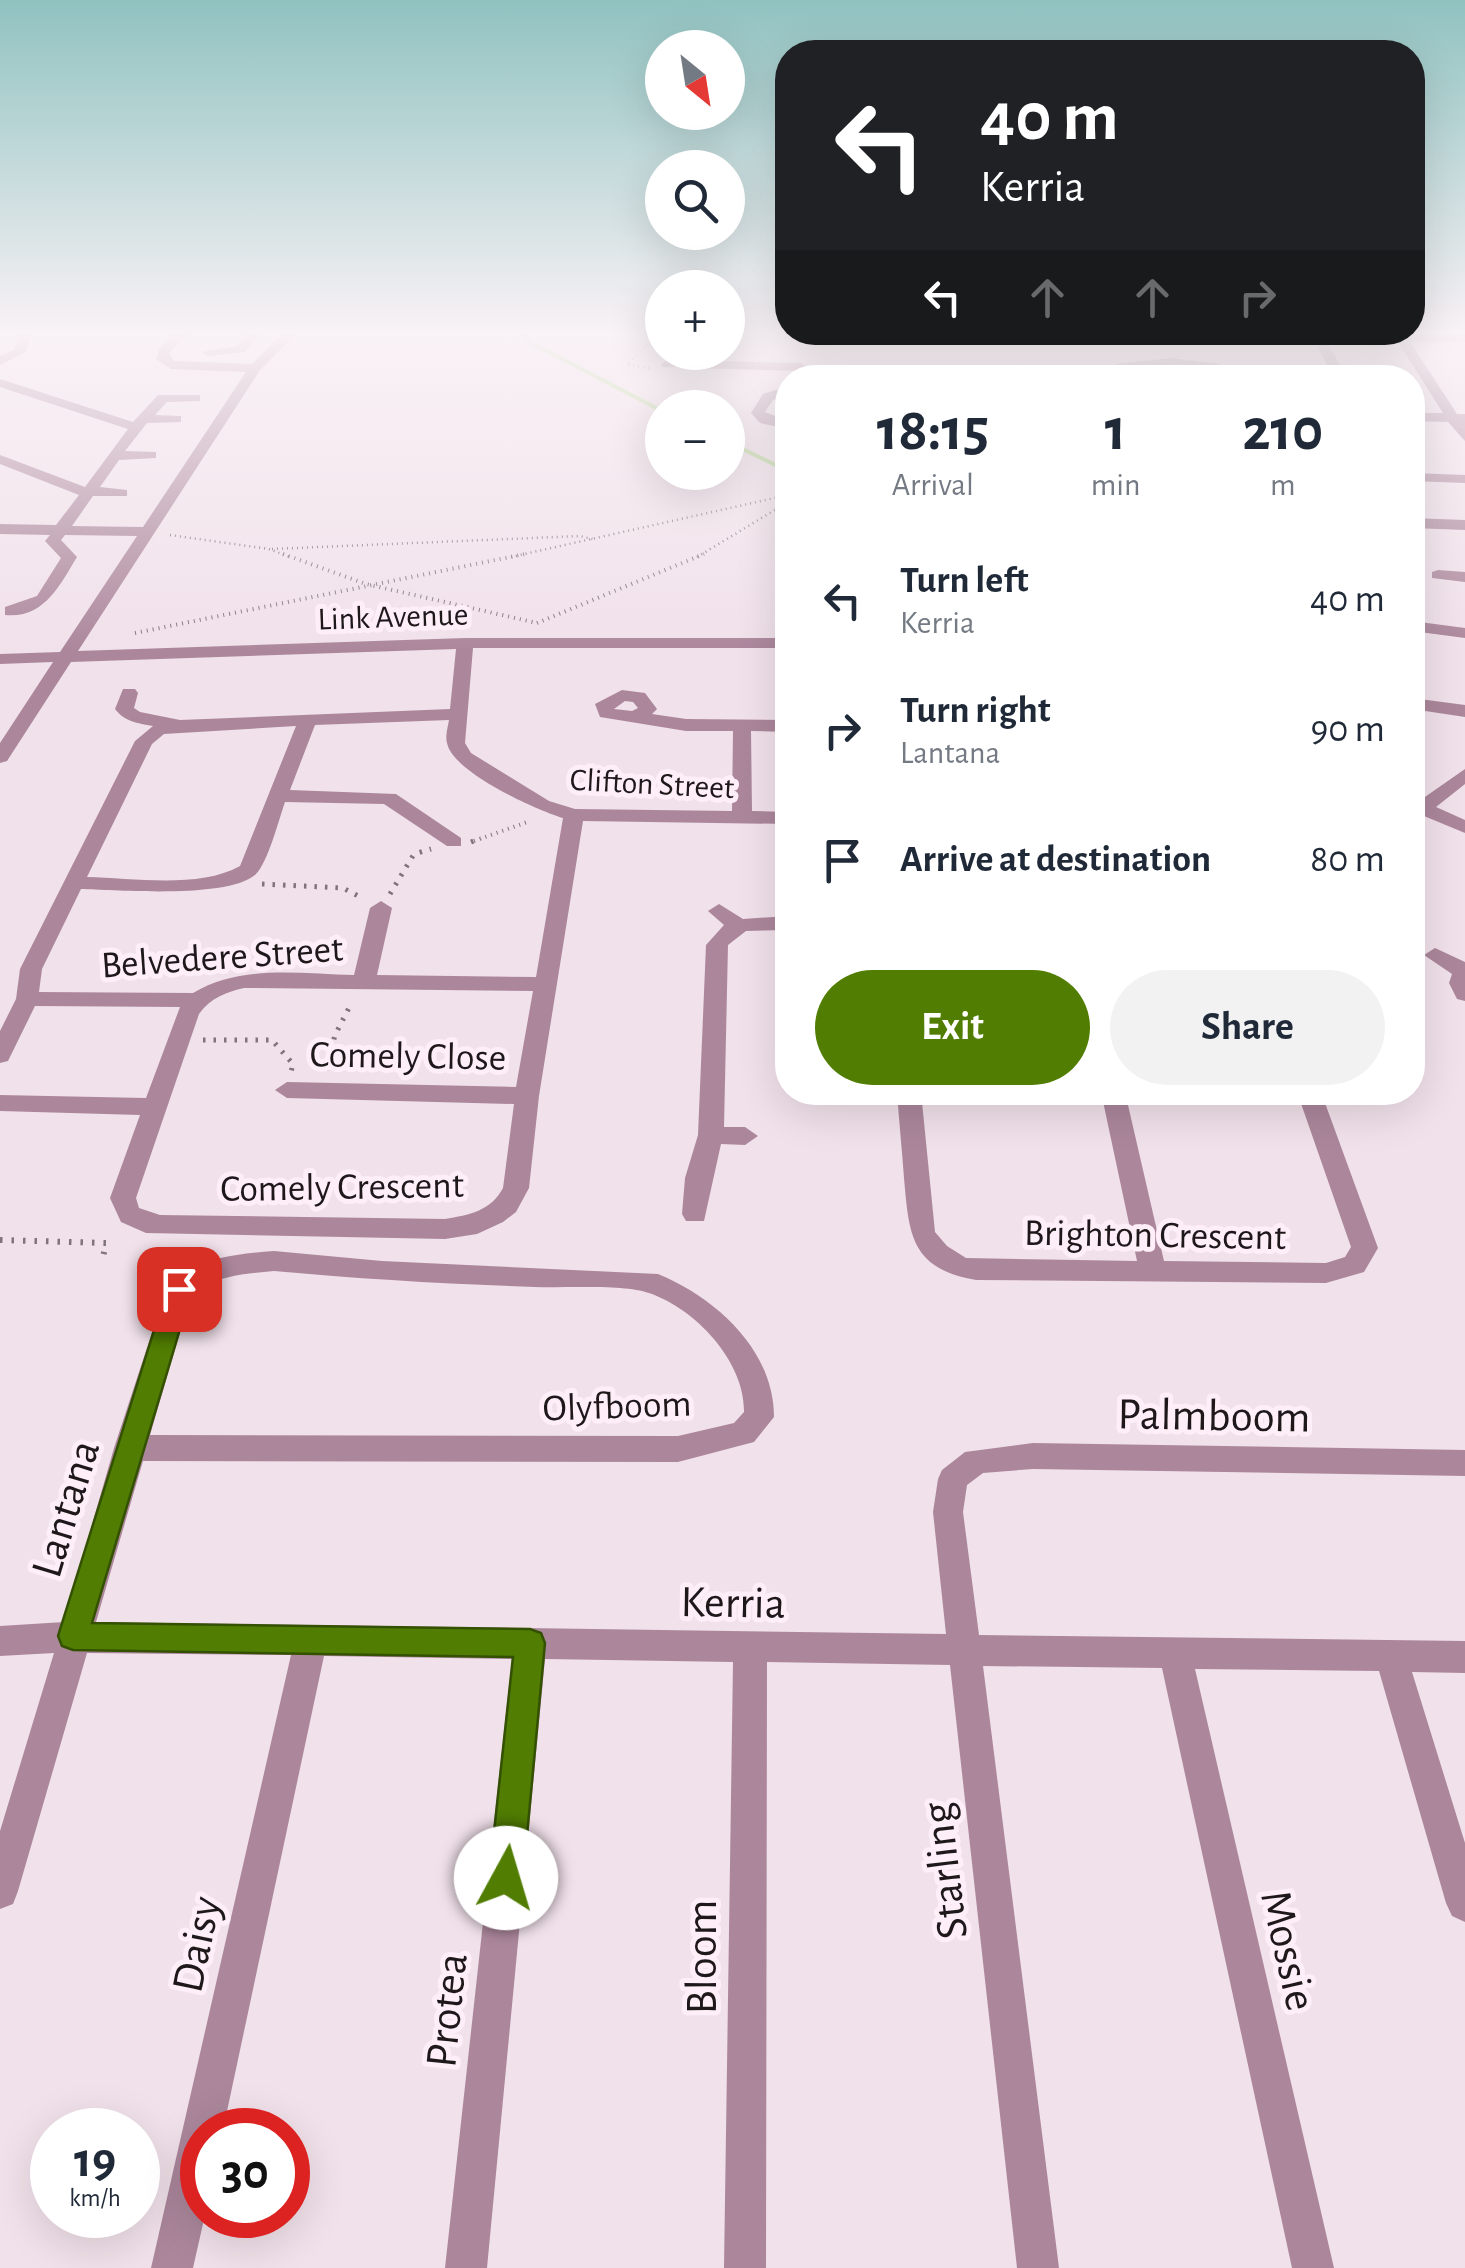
<!DOCTYPE html>
<html lang="en">
<head>
<meta charset="utf-8">
<style>
	:root { --surface:#fff; --page:#f2f2f3; --text:#1f2937; --muted:#747a83; --accent:#507d02 }
	body { margin:0; font-family:"Alegreya Sans",sans-serif; background:var(--page); color:var(--text); height:100vh; display:flex; flex-direction:column; font-size:38px; white-space:nowrap }
	* { box-sizing:border-box; margin:0 }
	p { font-size:32px; color:var(--muted) }
	.icon { flex:none; width:55px; height:55px; fill:none; stroke:currentColor; stroke-width:2; stroke-linecap:round; stroke-linejoin:round }
	.map { position:relative; flex:1; overflow:hidden }
	.details { position:absolute; left:775px; top:365px; width:650px; height:740px; display:flex; flex-direction:column; background:var(--surface); border-radius:40px; box-shadow:0 10px 40px #0002 }
	.details>* { flex:none }
	.top-card { position:absolute; left:775px; top:40px; width:650px; height:305px; border-radius:40px; box-shadow:0 10px 40px #0002; background:#202124; color:#fff; overflow:hidden }
	.needle { width:65px; rotate:150deg }
	.fabs { position:absolute; left:645px; top:30px; display:grid; gap:20px }
	.fabs a { display:grid; place-items:center; width:100px; height:100px; border-radius:50%; background:var(--surface); box-shadow:0 10px 40px #0002; font-size:50px }
	.speed { position:absolute; left:30px; top:2108px; display:flex; gap:20px; font-size:50px; font-weight:700; text-align:center }
	.speed>* { display:grid; place-content:center; width:130px; height:130px; border-radius:50%; background:var(--surface); box-shadow:0 10px 40px #0002; line-height:1 }
	.speed small { font-size:25px; font-weight:400 }
	.speed .limit { border:15px solid #d22; background:#fff; color:#111 }
	.pin { position:absolute; display:grid; place-items:center; width:85px; height:85px; color:#fff; margin:-42px; border-radius:20px; box-shadow:0 5px 15px #0006 }
	.me { position:absolute; width:110px; margin:-55px; rotate:6deg; stroke-linejoin:round; filter:drop-shadow(0 0 8px #0008) }
	.turn { display:flex; align-items:center; gap:35px; height:210px; padding:0 40px; font-size:45px }
	.turn .icon { width:130px; height:130px; stroke-width:2.5 }
	.turn b { display:block; font-size:70px; line-height:85px }
	.lanes { display:flex; align-items:center; height:95px; padding:0 40px; background:#0003; justify-content:center; gap:50px; direction:ltr }
	.lanes .off { opacity:.35 }
	.eta { display:flex; justify-content:space-evenly; align-items:center; height:170px; text-align:center }
	.eta b { font-size:60px; font-weight:600; line-height:70px }
	.button { display:flex; gap:20px; margin-top:auto; padding:20px 40px }
	.button a { flex:1; height:115px; border-radius:60px; background:var(--accent); color:#fff; font-size:40px; font-weight:600; line-height:115px; text-align:center }
	.button a+a { background:var(--page); color:var(--text) }
	ul { padding:0; list-style:none }
	li { display:flex; align-items:center; gap:30px; height:130px; padding:0 40px }
	li div { flex:1 }
	li b { display:block; font-size:38px }
	li em { font-style:normal }
	.map>svg:first-child { display:block }
	.lines { fill:none; stroke-linecap:round; stroke-linejoin:round }
	.stream { stroke:#add685; stroke-width:4 }
	.path-far3 { stroke:#7f747a; stroke-width:2.5; stroke-dasharray:1 4; stroke-linecap:butt }
	.path-far2 { stroke:#7f747a; stroke-width:4; stroke-dasharray:1 5; stroke-linecap:butt }
	.path-far1 { stroke:#7f747a; stroke-width:5; stroke-dasharray:2.5 8; stroke-linecap:butt }
	.path { stroke:#7f747a; stroke-width:6; stroke-dasharray:2.5 9; stroke-linecap:butt }
	.minor { fill:#ac879c; fill-rule:evenodd }
	.route { fill:#507d02; stroke:#345101; stroke-width:2.5 }
	.labels { text-anchor:middle; stroke-width:10; stroke-linejoin:round; paint-order:stroke }
	.far-street-label { font-size:32px; fill:#1e181b; stroke:#feeef7 }
	.street-label { font-size:38px; fill:#1e181b; stroke:#feeef7 }
	.near-street-label { font-size:45px; fill:#1e181b; stroke:#feeef7 }
</style>
</head>
<body>
<div class="map">
<svg width="1465" height="2268" viewBox="0 0 1465 2268">
	<rect width="100%" height="100%" fill="#f1e1ea"/>
	<g class="lines">
		<g class="stream">
			<polyline points="521,333 528,341 662,411"/>
			<polyline points="728,442 788,471"/>
		</g>
		<g class="path-far3">
			<polyline points="649,368 627,365 659,333"/>
			<polyline points="170,535 269,549 290,557"/>
			<polyline points="272,549 580,536 596,540"/>
			<polyline points="511,557 788,495"/>
			<polyline points="697,557 788,502"/>
		</g>
		<g class="path-far2">
			<polyline points="283,554 366,584 537,623"/>
			<polyline points="537,623 704,554"/>
			<polyline points="135,633 525,554"/>
			<polyline points="474,841 530,821"/>
		</g>
		<g class="path-far1">
			<polyline points="471,842 481,838"/>
			<polyline points="262,884 343,888 364,899"/>
			<polyline points="390,894 414,854 431,849"/>
			<polyline points="203,1040 272,1040 293,1064 291,1072"/>
			<polyline points="326,1070 335,1035 352,1002"/>
		</g>
		<polyline class="path" points="0,1240 106,1243 102,1262"/>
		<g class="minor">
			<polygon points="19,333 31,333 26,352 0,365 0,356 14,350"/>
			<path d="M175 333H189L169 353 174 361 252 364 283 333H297L260 370 78 651 465 638H788V648H473L465 743 471 753 549 801 575 809 732 811 733 731H686L600 717 595 704 622 690 645 693 657 709 652 714 686 719 788 720V732L751 731 752 811 788 812V824L583 821 539 1096 529 1188 516 1212 503 1222 477 1234 445 1239 146 1233 121 1222 110 1198 140 1115 0 1111V1095L146 1098 180 1007 35 1006 8 1061 0 1063V1031L16 999 20 969 135 741 153 726C137 723 125 722 115 709L123 689H135L138 693 134 708 140 712 180 720 450 709 456 649 71 662 7 761 0 763V743L53 662 0 664V654L60 652 137 536 65 535 61 540 77 557C60 585 44 619 5 615V607L37 596 61 558 45 541 50 535 0 534V524L56 525 79 495 0 464V455L85 487 128 429 0 387V379L133 422 158 395H200V401L167 402 155 415 181 416V422L147 423 125 451 156 452V458L119 460 100 487 127 490V496H93L72 526 143 527 246 372 171 369 156 359 159 349ZM625 701 633 702 638 708 632 711 614 709ZM449 720C448 726 445 737 447 743 453 773 537 810 563 818L536 977 377 975 392 908 381 901 370 908 354 975C300 974 241 964 193 993L39 992 42 969 81 889C118 890 230 899 256 874 268 862 279 819 285 802L384 804 447 846H461V838L396 794 290 790 315 725ZM296 726 240 866C199 889 133 878 87 877L152 744 164 734ZM244 988 533 991 516 1087 287 1082 275 1090 287 1098 514 1104 503 1188C491 1211 469 1215 445 1219L160 1215 139 1208 136 1198 199 1014C210 998 227 992 244 988Z"/>
			<polygon points="247,333 260,333 245,352 208,356 202,352 237,346"/>
			<polygon points="1465,334 1465,342 1410,342 1457,414 1465,414 1465,441 1448,422 1412,421 1412,413 1443,413 1398,342 1327,342 1347,378 1334,378 1315,342 1323,334"/>
			<path d="M1171 358 1219 364 1226 378H1213C1197 348 1115 378 1089 378L1117 364Z"/>
			<polygon points="667,360 800,363 829,378 812,378 798,371 662,367 661,364"/>
			<polygon points="920,365 963,366 1001,378 943,372 836,378 857,371"/>
			<polygon points="788,386 788,395 773,400 765,412 788,421 788,429 760,423 751,413 763,394"/>
			<polygon points="1412,473 1465,475 1465,483 1412,481"/>
			<polygon points="1412,518 1465,520 1465,530 1412,528"/>
			<polygon points="1438,570 1465,572 1465,582 1432,578 1432,572"/>
			<polygon points="1412,621 1465,628 1465,638 1412,631"/>
			<polygon points="1412,698 1465,705 1465,717 1412,709"/>
			<polygon points="1465,769 1465,784 1436,807 1465,820 1465,833 1424,816 1412,822 1412,806"/>
			<polygon points="719,904 743,919 788,916 788,930 746,931 728,945 724,1127 745,1127 758,1136 745,1145 721,1144 704,1221 686,1221 682,1214 685,1178 698,1135 706,945 724,925 708,911"/>
			<polygon points="1435,948 1465,962 1465,1001 1457,999 1449,983 1452,974 1424,955"/>
			<path d="M897 1092H921L935 1232 947 1246 966 1258 1137 1261 1101 1092H1125L1164 1261 1326 1263 1345 1257 1351 1247 1297 1092H1321L1378 1248 1364 1272 1326 1283 976 1280C911 1269 909 1235 904 1178 902 1150 899 1121 897 1092Z"/>
			<path d="M274 1251 382 1261 658 1274C716 1298 774 1350 774 1417L754 1442 678 1462 143 1461 96 1622 946 1634 933 1512 938 1479 942 1470 965 1452 1033 1443 1465 1450V1476L1033 1469 983 1473 967 1485 963 1512 979 1635 1465 1641V1673L1412 1672 1465 1843V1922L1452 1916 1446 1903 1379 1671 1195 1669 1334 2268H1292L1162 1668 983 1666 1059 2268H1017L950 1665 767 1662 766 2268H724L733 1662 545 1659 487 2268H445L512 1659 324 1656 223 2130H202L205 2215 193 2268H151L291 1655 87 1653 18 1891 13 1904 0 1909V1831L54 1653 0 1656V1626L64 1622 114 1448 169 1281C201 1258 235 1254 274 1251ZM274 1271C361 1279 447 1284 535 1287 564 1288 624 1284 649 1293 696 1309 745 1362 744 1412L734 1423 678 1436 150 1435 191 1295C217 1275 243 1274 274 1271Z"/>
		</g>
	</g>
	<linearGradient id="sky" x2="0" y2="1"><stop stop-color="#90c2c0"/><stop offset="0.51" stop-color="#f9f2f6"/><stop offset="1" stop-color="#f9f2f6" stop-opacity="0"/></linearGradient>
	<rect width="1465" height="651" fill="url(#sky)"/>
	<polygon class="route" points="179,1280 188,1282 192,1289 92,1623 530,1629 541,1633 545,1643 523,1878 518,1889 506,1894 494,1889 489,1878 513,1657 73,1650 62,1646 58,1636 167,1289 170,1282"/>
	<g class="labels">
		<g class="far-street-label">
			<text transform="translate(393 616) rotate(-2)" y="11">Link Avenue</text>
			<text transform="translate(652 783) rotate(3)" y="11">Clifton Street</text>
		</g>
		<g class="street-label">
			<text transform="translate(222 956) rotate(-4)" y="13">Belvedere Street</text>
			<text transform="translate(408 1055) rotate(1)" y="13">Comely Close</text>
			<text transform="translate(342 1186) rotate(-1)" y="13">Comely Crescent</text>
			<text transform="translate(1155 1234) rotate(1)" y="13">Brighton Crescent</text>
			<text transform="translate(617 1405) rotate(-2)" y="13">Olyfboom</text>
		</g>
		<g class="near-street-label">
			<text transform="translate(1214 1414) rotate(1)" y="16">Palmboom</text>
			<text transform="translate(64 1508) rotate(-73)" y="16">Lantana</text>
			<text transform="translate(733 1601) rotate(1)" y="16">Kerria</text>
			<text transform="translate(943 1871) rotate(-97)" y="16">Starling</text>
			<text transform="translate(195 1944) rotate(-78)" y="16">Daisy</text>
			<text transform="translate(1290 1950) rotate(77)" y="16">Mossie</text>
			<text transform="translate(700 1957) rotate(-90)" y="16">Bloom</text>
			<text transform="translate(445 2010) rotate(-84)" y="16">Protea</text>
		</g>
	</g>
</svg>
<div class="fabs">
<a><svg class="needle" viewBox="-14 -14 28 28"><path d="M0-13l5 13h-10z" fill="#e53935"/><path d="M0 13l5-13h-10z" fill="#747a83"/></svg></a>
<a><svg class="icon" aria-label="search" viewBox="0 0 24 24"><circle cx="10" cy="10" r="6"/><path d="M15 15l6 6"/></svg></a>
<a>+</a>
<a>−</a>
</div>
<div class="speed"><div>19<small>km/h</small></div><div class="limit">30</div></div>
<div class="pin" style="left:179px;top:1289px;background:#d93025"><svg class="icon" aria-label="arrive" viewBox="0 0 24 24"><path d="M6 21V4h12l-3 4 3 4H6"/></svg></div>
<svg class="me" style="left:506px;top:1878px" viewBox="-20 -20 40 40"><circle r="19" fill="#fff"/><path d="M0-13L10 11 0 6-10 11z" fill="#507d02"/></svg>
<div class="top-card">
<div class="turn"><svg class="icon" aria-label="left" viewBox="0 0 24 24"><path d="M17 20v-9H6M10 6l-5 5 5 5"/></svg><div><b>40 m</b>Kerria</div></div>
<div class="lanes"><svg class="icon" aria-label="left" viewBox="0 0 24 24"><path d="M17 20v-9H6M10 6l-5 5 5 5"/></svg><svg class="icon off" aria-label="ahead" viewBox="0 0 24 24"><path d="M12 20V5M6 11l6-6 6 6"/></svg><svg class="icon off" aria-label="ahead" viewBox="0 0 24 24"><path d="M12 20V5M6 11l6-6 6 6"/></svg><svg class="icon off" aria-label="right" viewBox="0 0 24 24"><path d="M7 20v-9h11M14 6l5 5-5 5"/></svg></div>
</div>
<section class="details">
<div class="eta">
<div><b>18:15</b><p>Arrival</p></div>
<div><b>1</b><p>min</p></div>
<div><b>210</b><p>m</p></div>
</div>
<ul>
<li><svg class="icon" aria-label="left" viewBox="0 0 24 24"><path d="M17 20v-9H6M10 6l-5 5 5 5"/></svg><div><b>Turn left</b><p>Kerria</p></div><em>40 m</em></li>
<li><svg class="icon" aria-label="right" viewBox="0 0 24 24"><path d="M7 20v-9h11M14 6l5 5-5 5"/></svg><div><b>Turn right</b><p>Lantana</p></div><em>90 m</em></li>
<li><svg class="icon" aria-label="arrive" viewBox="0 0 24 24"><path d="M6 21V4h12l-3 4 3 4H6"/></svg><div><b>Arrive at destination</b></div><em>80 m</em></li>
</ul>
<div class="button"><a>Exit</a><a>Share</a></div>
</section>
</div>
</body>
</html>
